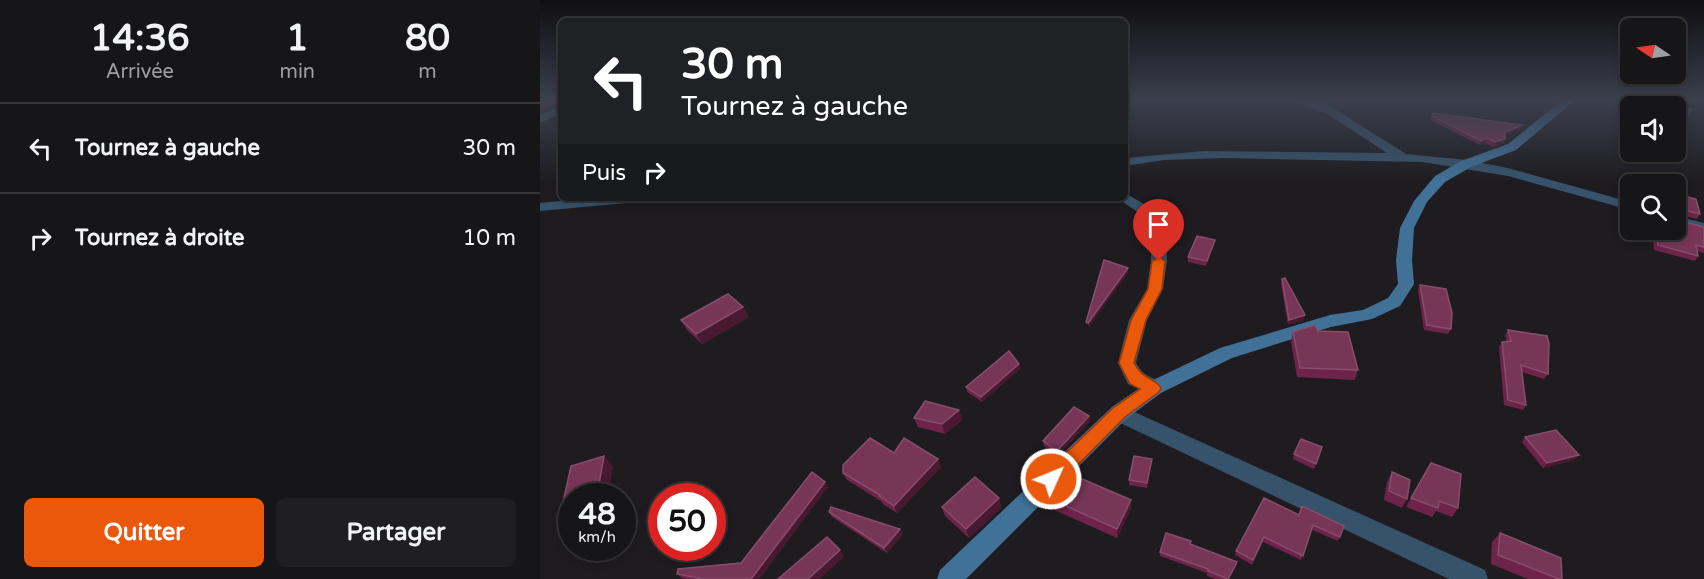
<!DOCTYPE html>
<html lang="fr">
<head>
<meta charset="utf-8">
<style>
	:root { --surface:#161518; --page:#1f1e21; --text:#f1f3f6; --muted:#9e9fa2; --line:#353437; --accent:#ea580c }
	body { margin:0; font-family:"Varela Round",sans-serif; background:var(--page); color:var(--text); height:100vh; display:flex; flex-direction:column; font-size:22px; white-space:nowrap }
	* { box-sizing:border-box; margin:0 }
	p { font-size:20px; color:var(--muted) }
	.icon { flex:none; width:33px; height:33px; fill:none; stroke:currentColor; stroke-width:2; stroke-linecap:round; stroke-linejoin:round }
	.map { position:relative; flex:1; overflow:hidden }
	.drawer { display:flex; flex-direction:column; background:var(--surface); width:540px }
	.drawer>* { flex:none }
	.top-card { position:absolute; left:18px; top:18px; width:570px; height:183px; border-radius:9px; box-shadow:0 3px 9px #0003,0 0 0 2px var(--line); background:#202124; color:#fff; overflow:hidden }
	.needle { width:39px; rotate:283deg }
	.tools { position:absolute; left:1080px; top:18px; display:grid; gap:12px }
	.tools a { display:grid; place-items:center; width:66px; height:66px; border-radius:9px; background:var(--surface); box-shadow:0 3px 9px #0003,0 0 0 2px var(--line); font-size:30px }
	.speed { position:absolute; left:18px; top:483px; display:flex; gap:12px; font-size:30px; font-weight:700; text-align:center }
	.speed>* { display:grid; place-content:center; width:78px; height:78px; border-radius:50%; background:var(--surface); box-shadow:0 3px 9px #0003,0 0 0 2px var(--line); line-height:1 }
	.speed small { font-size:15px; font-weight:400 }
	.speed .limit { border:9px solid #d22; background:#fff; color:#111 }
	.pin { position:absolute; display:grid; place-items:center; width:51px; height:51px; color:#fff; margin:-62px -26px; border-radius:50% 50% 50% 0; rotate:-45deg; box-shadow:0 0 6px #0007 }
	.pin .icon { rotate:45deg }
	.me { position:absolute; width:66px; margin:-33px; rotate:46deg; stroke-linejoin:round; filter:drop-shadow(0 0 4px #0008) }
	.turn { display:flex; align-items:center; gap:21px; height:126px; padding:0 24px; font-size:27px }
	.turn .icon { width:78px; height:78px; stroke-width:2.5 }
	.turn b { display:block; font-size:42px; line-height:51px }
	.then { display:flex; align-items:center; height:57px; padding:0 24px; background:#0003; gap:12px; font-size:22px }
	.eta { display:flex; justify-content:space-evenly; align-items:center; height:102px; text-align:center }
	.eta b { font-size:36px; font-weight:800; line-height:42px }
	.button { display:flex; gap:12px; margin-top:auto; padding:12px 24px }
	.button a { flex:1; height:69px; border-radius:9px; background:var(--accent); color:#fff; font-size:24px; font-weight:800; line-height:69px; text-align:center }
	.button a+a { background:var(--page); color:var(--text) }
	ul { padding:0; list-style:none }
	li { display:flex; align-items:center; gap:18px; height:90px; padding:0 24px; border-top:2px solid var(--line) }
	li div { flex:1 }
	li b { display:block; font-size:22px }
	li em { font-style:normal }
	main { display:flex; flex:1; min-height:0 }
	.map>svg:first-child { display:block }
	.lines { fill:none; stroke-linecap:round; stroke-linejoin:round }
	.minor { fill:#36536b; fill-rule:evenodd }
	.secondary { fill:#417197; fill-rule:evenodd }
	.wall { fill:#6e2348 }
	.shaded-wall { fill:#491831 }
	.building { fill:#783657; stroke:#864e6a; stroke-width:1.5 }
	.route { fill:#ea580c; stroke:#983908; stroke-width:1.5 }
</style>
</head>
<body>
<main>
<section class="drawer">
<div class="eta">
<div><b>14:36</b><p>Arrivée</p></div>
<div><b>1</b><p>min</p></div>
<div><b>80</b><p>m</p></div>
</div>
<ul>
<li><svg class="icon" aria-label="left" viewBox="0 0 24 24"><path d="M17 20v-9H6M10 6l-5 5 5 5"/></svg><div><b>Tournez à gauche</b></div><em>30 m</em></li>
<li><svg class="icon" aria-label="right" viewBox="0 0 24 24"><path d="M7 20v-9h11M14 6l5 5-5 5"/></svg><div><b>Tournez à droite</b></div><em>10 m</em></li>
</ul>
<div class="button"><a>Quitter</a><a>Partager</a></div>
</section>
<div class="map">
<svg width="1164" height="579" viewBox="0 0 1164 579">
	<rect width="100%" height="100%" fill="#1e1c20"/>
	<g class="lines">
		<g class="minor">
			<polygon points="750,101 782,101 866,154 927,160 968,168 1090,202 1090,210 968,176 882,162 684,158 624,160 585,166 585,158 664,151 847,153 786,113"/>
			<polygon points="21,106 21,113 0,123 0,115"/>
			<path d="M585 193 609 207 626 227 627 261 623 289 607 320 596 363C606 381 617 375 624 388L621 393 614 396 588 384 578 363 589 320 607 289 611 261 612 228 599 213 580 200 579 198H585Z"/>
			<polygon points="52,198 104,198 97,202 0,211 0,203"/>
			<polygon points="1136,216 1164,223 1164,231 1136,224"/>
			<polygon points="579,405 945,570 948,579 909,579 572,419 569,413 572,407"/>
		</g>
		<polygon class="secondary" points="1021,101 1034,101 976,150 931,167 905,182 887,202 874,228 872,260 874,284 860,306 832,319 791,327 692,358 621,393 586,419 426,579 397,579 400,570 572,407 607,383 680,348 790,315 823,310 848,298 858,284 856,260 860,228 874,201 895,176 921,161 968,144"/>
	</g>
	<g class="wall">
		<polygon points="1087,101 1123,101 1152,110 1148,118 1136,126 1136,106 1090,106 1090,121 1077,112 1081,105"/>
		<polygon points="893,113 982,125 980,129 965,135 963,144 953,147 945,143 940,145 890,120"/>
		<polygon points="1136,194 1160,214 1157,219 1137,214 1137,218 1136,220 1164,229 1164,253 1157,251 1158,256 1155,261 1114,250 1112,230 1136,230"/>
		<polygon points="675,240 674,245 666,266 648,262 648,257"/>
		<polygon points="742,279 764,320 748,325 741,284"/>
		<polygon points="880,285 911,329 908,334 884,330 878,290"/>
		<polygon points="203,307 209,317 162,344 147,330 141,320"/>
		<polygon points="968,330 1008,374 1004,379 982,372 986,405 983,410 964,405 959,347 962,342 967,342 965,335"/>
		<polygon points="778,331 818,370 815,380 757,377 751,342 753,332"/>
		<polygon points="479,364 480,369 442,402 427,392 426,387"/>
		<polygon points="419,410 422,420 405,434 378,427 374,418"/>
		<polygon points="549,416 550,421 517,456 504,446 503,441"/>
		<polygon points="985,437 1034,460 1003,468 982,442"/>
		<polygon points="782,447 774,469 753,459 754,454"/>
		<polygon points="354,453 398,459 401,467 357,513 343,504 341,501 307,480 303,473"/>
		<polygon points="891,463 918,508 912,517 896,511 892,517 866,507"/>
		<polygon points="611,464 607,488 589,485 589,480"/>
		<polygon points="852,472 867,499 862,508 844,500 847,482"/>
		<polygon points="288,487 219,579 146,579 142,578 137,574 201,563"/>
		<polygon points="459,498 461,508 429,538 405,516 402,507"/>
		<polygon points="508,498 591,500 591,509 577,538 510,508"/>
		<polygon points="724,498 800,537 798,541 772,530 761,560 723,542 712,565 695,555 696,551"/>
		<polygon points="289,512 360,529 363,534 347,553 292,517"/>
		<polygon points="960,533 1022,579 988,579 951,564 952,542"/>
		<polygon points="650,544 697,562 696,566 689,579 676,579 667,576 667,573 620,556 620,552"/>
	</g>
	<g class="shaded-wall">
		<polygon points="0,101 21,101 0,112"/>
		<polygon points="1152,110 1148,118 1136,126 1136,122"/>
		<polygon points="982,125 980,129 963,136 965,132"/>
		<polygon points="947,138 945,143 940,145 941,141"/>
		<polygon points="965,139 963,144 953,147 955,142"/>
		<polygon points="675,240 674,245 666,266 667,261"/>
		<polygon points="588,268 588,273 548,328 548,323"/>
		<polygon points="203,307 209,317 162,344 156,334"/>
		<polygon points="765,315 764,320 748,325 749,320"/>
		<polygon points="479,364 480,369 442,402 441,397"/>
		<polygon points="419,410 422,420 405,434 402,424"/>
		<polygon points="549,416 550,421 517,456 517,451"/>
		<polygon points="1039,455 1034,460 1003,468 1007,463"/>
		<polygon points="64,456 73,466 68,496 54,496"/>
		<polygon points="398,459 401,467 357,513 354,506"/>
		<polygon points="285,482 288,487 219,579 211,579"/>
		<polygon points="459,498 461,508 429,538 426,529"/>
		<polygon points="591,500 591,509 577,538 577,529"/>
		<polygon points="32,504 32,515 22,507"/>
		<polygon points="360,529 363,534 347,553 344,548"/>
		<polygon points="300,550 304,557 280,579 268,579"/>
	</g>
	<g class="building">
		<polygon points="1087,101 1123,101 1152,110 1136,122 1136,106 1090,106 1090,111 1081,105"/>
		<polygon points="893,113 982,125 965,132 965,139 955,142 947,138 941,141 892,116"/>
		<polygon points="1136,194 1156,199 1160,214 1140,209 1137,211 1137,218 1136,210"/>
		<polygon points="1136,220 1164,227 1164,247 1156,245 1158,256 1118,245 1116,230 1136,230"/>
		<polygon points="657,236 675,240 667,261 648,257"/>
		<polygon points="564,260 588,268 548,323 546,322"/>
		<polygon points="745,278 765,315 749,320 742,279"/>
		<polygon points="880,285 906,289 912,313 911,329 887,325"/>
		<polygon points="188,294 203,307 156,334 141,320"/>
		<polygon points="775,325 778,331 808,332 818,370 760,368 753,332"/>
		<polygon points="968,330 1007,336 1009,344 1008,374 981,365 986,405 968,400 962,342 971,341"/>
		<polygon points="469,351 479,364 441,397 426,387"/>
		<polygon points="385,401 419,410 402,424 374,418"/>
		<polygon points="534,407 549,416 517,451 503,441"/>
		<polygon points="1016,430 1039,455 1007,463 985,437"/>
		<polygon points="330,438 354,453 364,438 398,459 354,506 339,496 340,495 303,473 303,465"/>
		<polygon points="761,439 782,447 776,464 754,454"/>
		<polygon points="64,456 57,496 32,496 32,504 22,507 31,466"/>
		<polygon points="594,456 612,459 607,483 589,480"/>
		<polygon points="891,463 921,474 918,508 899,501 898,508 871,498"/>
		<polygon points="272,472 285,482 211,579 163,579 137,574 138,569 201,563"/>
		<polygon points="526,472 591,500 577,529 508,498"/>
		<polygon points="852,472 870,480 867,499 849,491"/>
		<polygon points="435,477 459,498 426,529 402,507"/>
		<polygon points="724,498 759,515 762,506 804,526 800,537 773,525 763,556 724,537 713,560 696,551"/>
		<polygon points="291,507 360,529 344,548 289,512"/>
		<polygon points="626,533 651,541 650,544 697,562 688,579 668,571 668,569 620,552"/>
		<polygon points="960,533 1021,558 1022,579 1019,579 958,555"/>
		<polygon points="287,537 300,550 268,579 238,579"/>
	</g>
	<linearGradient id="sky" x2="0" y2="1"><stop stop-color="#100f12"/><stop offset="0.55" stop-color="#3b404e"/><stop offset="1" stop-color="#3b404e" stop-opacity="0"/></linearGradient>
	<rect width="1164" height="182" fill="url(#sky)"/>
	<path class="route" d="M619 257 625 261 622 289 606 320 594 363C604 381 614 377 621 388L619 392 585 417 518 485 511 487 505 485 502 479 505 473 573 408 600 389 590 384 579 363 591 320 608 289 612 261Z"/>
</svg>
<div class="tools">
<a><svg class="needle" viewBox="-14 -14 28 28"><path d="M0-13l5 13h-10z" fill="#e53935"/><path d="M0 13l5-13h-10z" fill="#9e9fa2"/></svg></a>
<a><svg class="icon" aria-label="sound" viewBox="0 0 24 24"><path d="M4 9h4l5-4v14l-5-4H4zM17 9q2 3 0 6"/></svg></a>
<a><svg class="icon" aria-label="search" viewBox="0 0 24 24"><circle cx="10" cy="10" r="6"/><path d="M15 15l6 6"/></svg></a>
</div>
<div class="speed"><div>48<small>km/h</small></div><div class="limit">50</div></div>
<div class="pin" style="left:619px;top:261px;background:#d93025"><svg class="icon" aria-label="arrive" viewBox="0 0 24 24"><path d="M6 21V4h12l-3 4 3 4H6"/></svg></div>
<svg class="me" style="left:511px;top:479px" viewBox="-20 -20 40 40"><circle r="17" fill="#ea580c" stroke="#fff" stroke-width="3"/><path d="M0-11L8 9 0 5-8 9z" fill="#fff"/></svg>
<div class="top-card">
<div class="turn"><svg class="icon" aria-label="left" viewBox="0 0 24 24"><path d="M17 20v-9H6M10 6l-5 5 5 5"/></svg><div><b>30 m</b>Tournez à gauche</div></div>
<div class="then">Puis<svg class="icon" aria-label="right" viewBox="0 0 24 24"><path d="M7 20v-9h11M14 6l5 5-5 5"/></svg></div>
</div>
</div>
</main>
</body>
</html>
